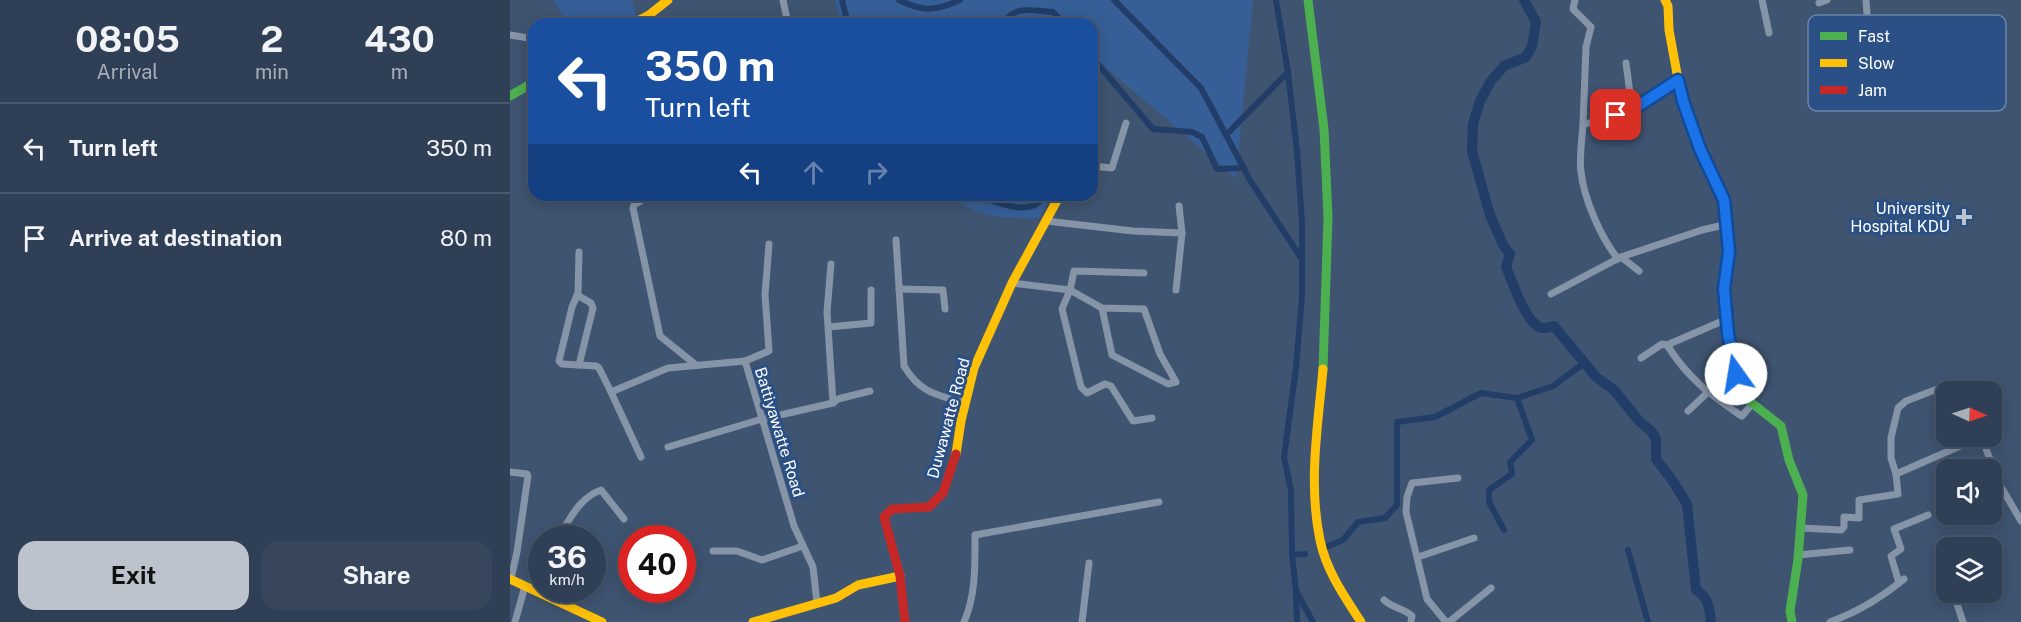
<!DOCTYPE html>
<html lang="en">
<head>
<meta charset="utf-8">
<style>
	:root { --surface:#2f3f55; --page:#37465b; --text:#f1f3f6; --muted:#a7afb9; --line:#4a586c; --accent:#bcc3cd }
	body { margin:0; font-family:"Public Sans",sans-serif; background:var(--page); color:var(--text); height:100vh; display:flex; flex-direction:column; font-size:22px; white-space:nowrap }
	* { box-sizing:border-box; margin:0 }
	p { font-size:20px; color:var(--muted) }
	.icon { flex:none; width:33px; height:33px; fill:none; stroke:currentColor; stroke-width:2; stroke-linecap:round; stroke-linejoin:round }
	.map { position:relative; flex:1; overflow:hidden }
	.drawer { display:flex; flex-direction:column; background:var(--surface); width:510px }
	.drawer>* { flex:none }
	.guide { position:absolute; left:18px; top:18px; width:570px; height:183px; border-radius:18px; box-shadow:0 3px 15px #0003,0 0 0 2px var(--line); background:#1a4fa0; color:#fff; overflow:hidden }
	.needle { width:39px; rotate:93deg }
	.buttons { position:absolute; left:1426px; top:381px; display:grid; gap:12px }
	.buttons a { display:grid; place-items:center; width:66px; height:66px; border-radius:12px; background:var(--surface); box-shadow:0 3px 15px #0003,0 0 0 2px var(--line); font-size:30px }
	.speed { position:absolute; left:18px; top:525px; display:flex; gap:12px; font-size:30px; font-weight:700; text-align:center }
	.speed>* { display:grid; place-content:center; width:78px; height:78px; border-radius:50%; background:var(--surface); box-shadow:0 3px 15px #0003,0 0 0 2px var(--line); line-height:1 }
	.speed small { font-size:15px; font-weight:400 }
	.speed .limit { border:9px solid #d22; background:#fff; color:#111 }
	.pin { position:absolute; display:grid; place-items:center; width:51px; height:51px; color:#fff; margin:-26px; border-radius:12px; box-shadow:0 3px 9px #0006 }
	.me { position:absolute; width:66px; margin:-33px; rotate:347deg; stroke-linejoin:round; filter:drop-shadow(0 0 4px #0008) }
	.turn { display:flex; align-items:center; gap:21px; height:126px; padding:0 18px; font-size:27px }
	.turn .icon { width:78px; height:78px; stroke-width:2.5 }
	.turn b { display:block; font-size:42px; line-height:51px }
	.lanes { display:flex; align-items:center; height:57px; padding:0 18px; background:#0003; justify-content:center; gap:30px; direction:ltr }
	.lanes .off { opacity:.35 }
	.eta { display:flex; justify-content:space-evenly; align-items:center; height:102px; text-align:center }
	.eta b { font-size:36px; font-weight:700; line-height:42px }
	.action { display:flex; gap:12px; margin-top:auto; padding:12px 18px }
	.action a { flex:1; height:69px; border-radius:18px; background:var(--accent); color:#111; font-size:24px; font-weight:700; line-height:69px; text-align:center }
	.action a+a { background:var(--page); color:var(--text) }
	ul { padding:0; list-style:none }
	li { display:flex; align-items:center; gap:18px; height:90px; padding:0 18px; border-top:2px solid var(--line) }
	li div { flex:1 }
	li b { display:block; font-size:22px }
	li em { font-style:normal }
	main { display:flex; flex:1; min-height:0 }
	.map>svg:first-child { display:block }
	.green { fill:#365f97 }
	.lines { fill:none; stroke-linecap:round; stroke-linejoin:round }
	.canal { stroke:#213d68; stroke-width:6 }
	.river { stroke:#213d68; stroke-width:10 }
	.street { stroke:#8694a7; stroke-width:7 }
	.fast { stroke:#4caf50; stroke-width:9 }
	.slow { stroke:#ffc107; stroke-width:9 }
	.jam { stroke:#c62828; stroke-width:9 }
	.route-casing { stroke:#114b97; stroke-width:15 }
	.route { stroke:#1a73e8; stroke-width:10 }
	.poi-dot { fill:#bcc3cd; stroke:#2a5086; stroke-width:2 }
	.labels { text-anchor:middle; stroke-width:6; stroke-linejoin:round; paint-order:stroke }
	.poi-label { font-size:16px; fill:#fff; stroke:#2a5086; text-anchor:end }
	.street-label { font-size:16px; fill:#fff; stroke:#2a5086 }
	.key { fill:#2a5086; stroke:#6a84aa; stroke-width:1.5 }
	.key-label { font-size:16px; fill:#fff }
</style>
</head>
<body>
<main>
<section class="drawer">
<div class="eta">
<div><b>08:05</b><p>Arrival</p></div>
<div><b>2</b><p>min</p></div>
<div><b>430</b><p>m</p></div>
</div>
<ul>
<li><svg class="icon" aria-label="left" viewBox="0 0 24 24"><path d="M17 20v-9H6M10 6l-5 5 5 5"/></svg><div><b>Turn left</b></div><em>350 m</em></li>
<li><svg class="icon" aria-label="arrive" viewBox="0 0 24 24"><path d="M6 21V4h12l-3 4 3 4H6"/></svg><div><b>Arrive at destination</b></div><em>80 m</em></li>
</ul>
<div class="action"><a>Exit</a><a>Share</a></div>
</section>
<div class="map">
<svg width="1511" height="622" viewBox="0 0 1511 622">
	<rect width="100%" height="100%" fill="#3f5471"/>
	<g class="green">
		<polygon points="44,0 122,0 127,21 122,24 57,24"/>
		<polygon points="325,0 743,0 726,178 582,56 582,24 544,24 527,20 513,24 331,24"/>
		<path d="M442 195H542L529 218C501 219 461 218 442 195Z"/>
	</g>
	<g class="lines">
		<g class="canal">
			<polyline points="332,0 338,24"/>
			<path d="M389 0C413 12 426 11 450 0"/>
			<polyline points="604,0 691,88 740,180 791,258"/>
			<polyline points="766,0 778,72 787,151 792,223 792,296 786,368 774,457 781,490 782,555 786,591 803,622"/>
			<path d="M493 24C504 4 523 11 543 12L555 24"/>
			<polyline points="582,57 643,129 682,132 692,137 707,169 734,168"/>
			<polyline points="716,135 778,72"/>
			<path d="M467 195C486 202 521 219 535 195"/>
			<polyline points="994,530 979,502 979,490 1002,474 1000,462 1022,440 1007,398"/>
			<polyline points="816,547 833,540 848,522 875,518 887,505 887,422 925,417 971,393 1007,398 1043,386 1074,363"/>
			<polyline points="1118,550 1138,622"/>
			<polyline points="782,555 795,554"/>
			<polyline points="786,593 787,622"/>
		</g>
		<path class="river" d="M1014 0 1026 22 1022 46 1016 57 994 66 981 81 970 101 963 124 962 151 980 215 993 245 1000 254 996 267C1003 283 1012 312 1025 324 1030 330 1037 328 1044 326L1086 377 1104 390 1129 421 1141 431 1146 439V459L1162 480 1177 504 1186 590C1199 598 1199 607 1201 622"/>
		<g class="street">
			<polyline points="273,0 278,24"/>
			<polyline points="1065,0 1063,9 1081,27 1076,47 1073,125 1122,109 1168,80"/>
			<polyline points="1252,0 1259,33"/>
			<polyline points="1356,0 1357,14"/>
			<polyline points="1309,3 1317,0"/>
			<polyline points="222,24 249,20"/>
			<polyline points="0,35 24,39"/>
			<polyline points="1116,63 1122,109"/>
			<path d="M1073 125C1072 140 1069 158 1071 172 1074 199 1091 238 1108 259"/>
			<polyline points="582,166 602,168 616,123"/>
			<polyline points="140,195 124,205 123,208 150,336 186,365"/>
			<polyline points="669,206 672,233"/>
			<polyline points="536,221 623,231 672,233 666,290"/>
			<path d="M386 240 394 366C410 393 427 395 455 403"/>
			<polyline points="259,244 255,295 259,351 235,361 284,526 303,567 307,603"/>
			<polyline points="69,252 68,293 62,307 49,361 52,364 86,366 89,368 101,392"/>
			<polyline points="1111,257 1129,271"/>
			<polyline points="321,264 317,312 323,403"/>
			<polyline points="634,273 564,271 560,290 552,309 571,387 577,393 595,384 601,386 623,421 642,418"/>
			<polyline points="502,283 560,290 592,308 602,355 658,384 666,382 650,354 634,309 592,308"/>
			<polyline points="389,289 433,290 435,309"/>
			<polyline points="1041,294 1111,257 1192,230 1218,224"/>
			<polyline points="67,295 81,303 83,308 69,365"/>
			<path d="M1217 319 1157 345C1178 378 1198 393 1230 415L1232 416 1242 404"/>
			<polyline points="319,327 361,323 361,290"/>
			<polyline points="1131,358 1152,344 1157,345"/>
			<polyline points="1178,411 1197,393"/>
			<polyline points="1471,436 1490,485 1511,521"/>
			<polyline points="158,447 252,419 323,403 328,399 360,391"/>
			<polyline points="131,457 101,392 158,368 235,361"/>
			<polyline points="0,472 17,474 18,476 7,552 1,579"/>
			<polyline points="1386,474 1471,437"/>
			<polyline points="1482,488 1490,485"/>
			<polyline points="1291,528 1331,530 1334,527 1334,517 1349,518 1349,500 1388,494 1386,474 1381,458 1381,438 1388,408 1396,401 1443,383 1448,392"/>
			<path d="M48 538C60 519 69 498 91 490L114 519"/>
			<polyline points="203,551 227,551 252,560 293,546"/>
			<polyline points="1288,555 1340,550"/>
			<polyline points="908,557 964,538"/>
			<polyline points="1389,583 1381,556 1391,549 1384,529 1418,515"/>
			<polyline points="1443,592 1453,622"/>
			<path d="M874 600C882 608 895 609 902 616L901 622"/>
			<polyline points="5,622 15,586"/>
			<path d="M454 622C466 595 465 565 465 535L649 502"/>
			<polyline points="572,622 579,563"/>
			<polyline points="936,622 917,599 896,512 897,497 902,483 948,478"/>
			<polyline points="939,622 981,588"/>
			<path d="M1320 622C1348 612 1371 598 1394 579"/>
		</g>
		<g class="fast">
			<polyline points="798,0 814,129 818,217 813,369"/>
			<polyline points="0,96 24,82"/>
			<polyline points="1236,395 1238,400 1271,426 1279,460 1293,495 1288,559 1280,611 1282,622"/>
		</g>
		<g class="slow">
			<polyline points="1155,0 1158,6 1159,30 1172,101 1190,149 1214,200 1218,224 1219,251 1214,289 1222,360 1236,395"/>
			<polyline points="122,24 139,15 158,0"/>
			<path d="M813 369C808 425 798 483 810 540 816 570 834 596 851 622"/>
			<polyline points="446,454 451,421 464,368 502,283 550,195"/>
			<polyline points="0,579 92,622"/>
			<polyline points="243,622 326,598 348,585 390,576"/>
		</g>
		<polyline class="jam" points="395,622 390,576 374,517 382,509 419,507 433,493 446,454"/>
	</g>
	<g class="lines">
		<g class="route-casing">
			<polyline id="route" points="1106,115 1122,110 1168,80 1173,101 1190,149 1214,200 1219,251 1214,289 1218,334 1226,374"/>
		</g>
		<use href="#route" class="route"/>
	</g>
	<path class="poi-dot" d="M1451 208h6v6h6v6h-6v6h-6v-6h-6v-6h6z"/>
	<g class="labels">
		<g class="poi-label">
			<text x="1440" y="214">University<tspan x="1440" dy="18">Hospital KDU</tspan></text>
		</g>
		<g class="street-label">
			<text transform="translate(438 418) rotate(-75)" y="6">Duwawatte Road</text>
			<text transform="translate(270 432) rotate(73)" y="6">Battiyawatte Road</text>
		</g>
	</g>
	<rect x="1298" y="15" width="198" height="96" rx="9" class="key"/>
	<rect x="1310" y="32" width="27" height="8" fill="#4caf50"/>
	<rect x="1310" y="59" width="27" height="8" fill="#ffc107"/>
	<rect x="1310" y="86" width="27" height="8" fill="#c62828"/>
	<g class="key-label">
		<text x="1348" y="42">Fast</text>
		<text x="1348" y="69">Slow</text>
		<text x="1348" y="96">Jam</text>
	</g>
</svg>
<div class="buttons">
<a><svg class="needle" viewBox="-14 -14 28 28"><path d="M0-13l5 13h-10z" fill="#e53935"/><path d="M0 13l5-13h-10z" fill="#a7afb9"/></svg></a>
<a><svg class="icon" aria-label="sound" viewBox="0 0 24 24"><path d="M4 9h4l5-4v14l-5-4H4zM17 9q2 3 0 6"/></svg></a>
<a><svg class="icon" aria-label="layers" viewBox="0 0 24 24"><path d="M12 4l9 5-9 5-9-5zM3 14l9 5 9-5"/></svg></a>
</div>
<div class="speed"><div>36<small>km/h</small></div><div class="limit">40</div></div>
<div class="pin" style="left:1106px;top:115px;background:#d93025"><svg class="icon" aria-label="arrive" viewBox="0 0 24 24"><path d="M6 21V4h12l-3 4 3 4H6"/></svg></div>
<svg class="me" style="left:1226px;top:374px" viewBox="-20 -20 40 40"><circle r="19" fill="#fff"/><path d="M0-13L10 11 0 6-10 11z" fill="#1a73e8"/></svg>
<div class="guide">
<div class="turn"><svg class="icon" aria-label="left" viewBox="0 0 24 24"><path d="M17 20v-9H6M10 6l-5 5 5 5"/></svg><div><b>350 m</b>Turn left</div></div>
<div class="lanes"><svg class="icon" aria-label="left" viewBox="0 0 24 24"><path d="M17 20v-9H6M10 6l-5 5 5 5"/></svg><svg class="icon off" aria-label="ahead" viewBox="0 0 24 24"><path d="M12 20V5M6 11l6-6 6 6"/></svg><svg class="icon off" aria-label="right" viewBox="0 0 24 24"><path d="M7 20v-9h11M14 6l5 5-5 5"/></svg></div>
</div>
</div>
</main>
</body>
</html>
